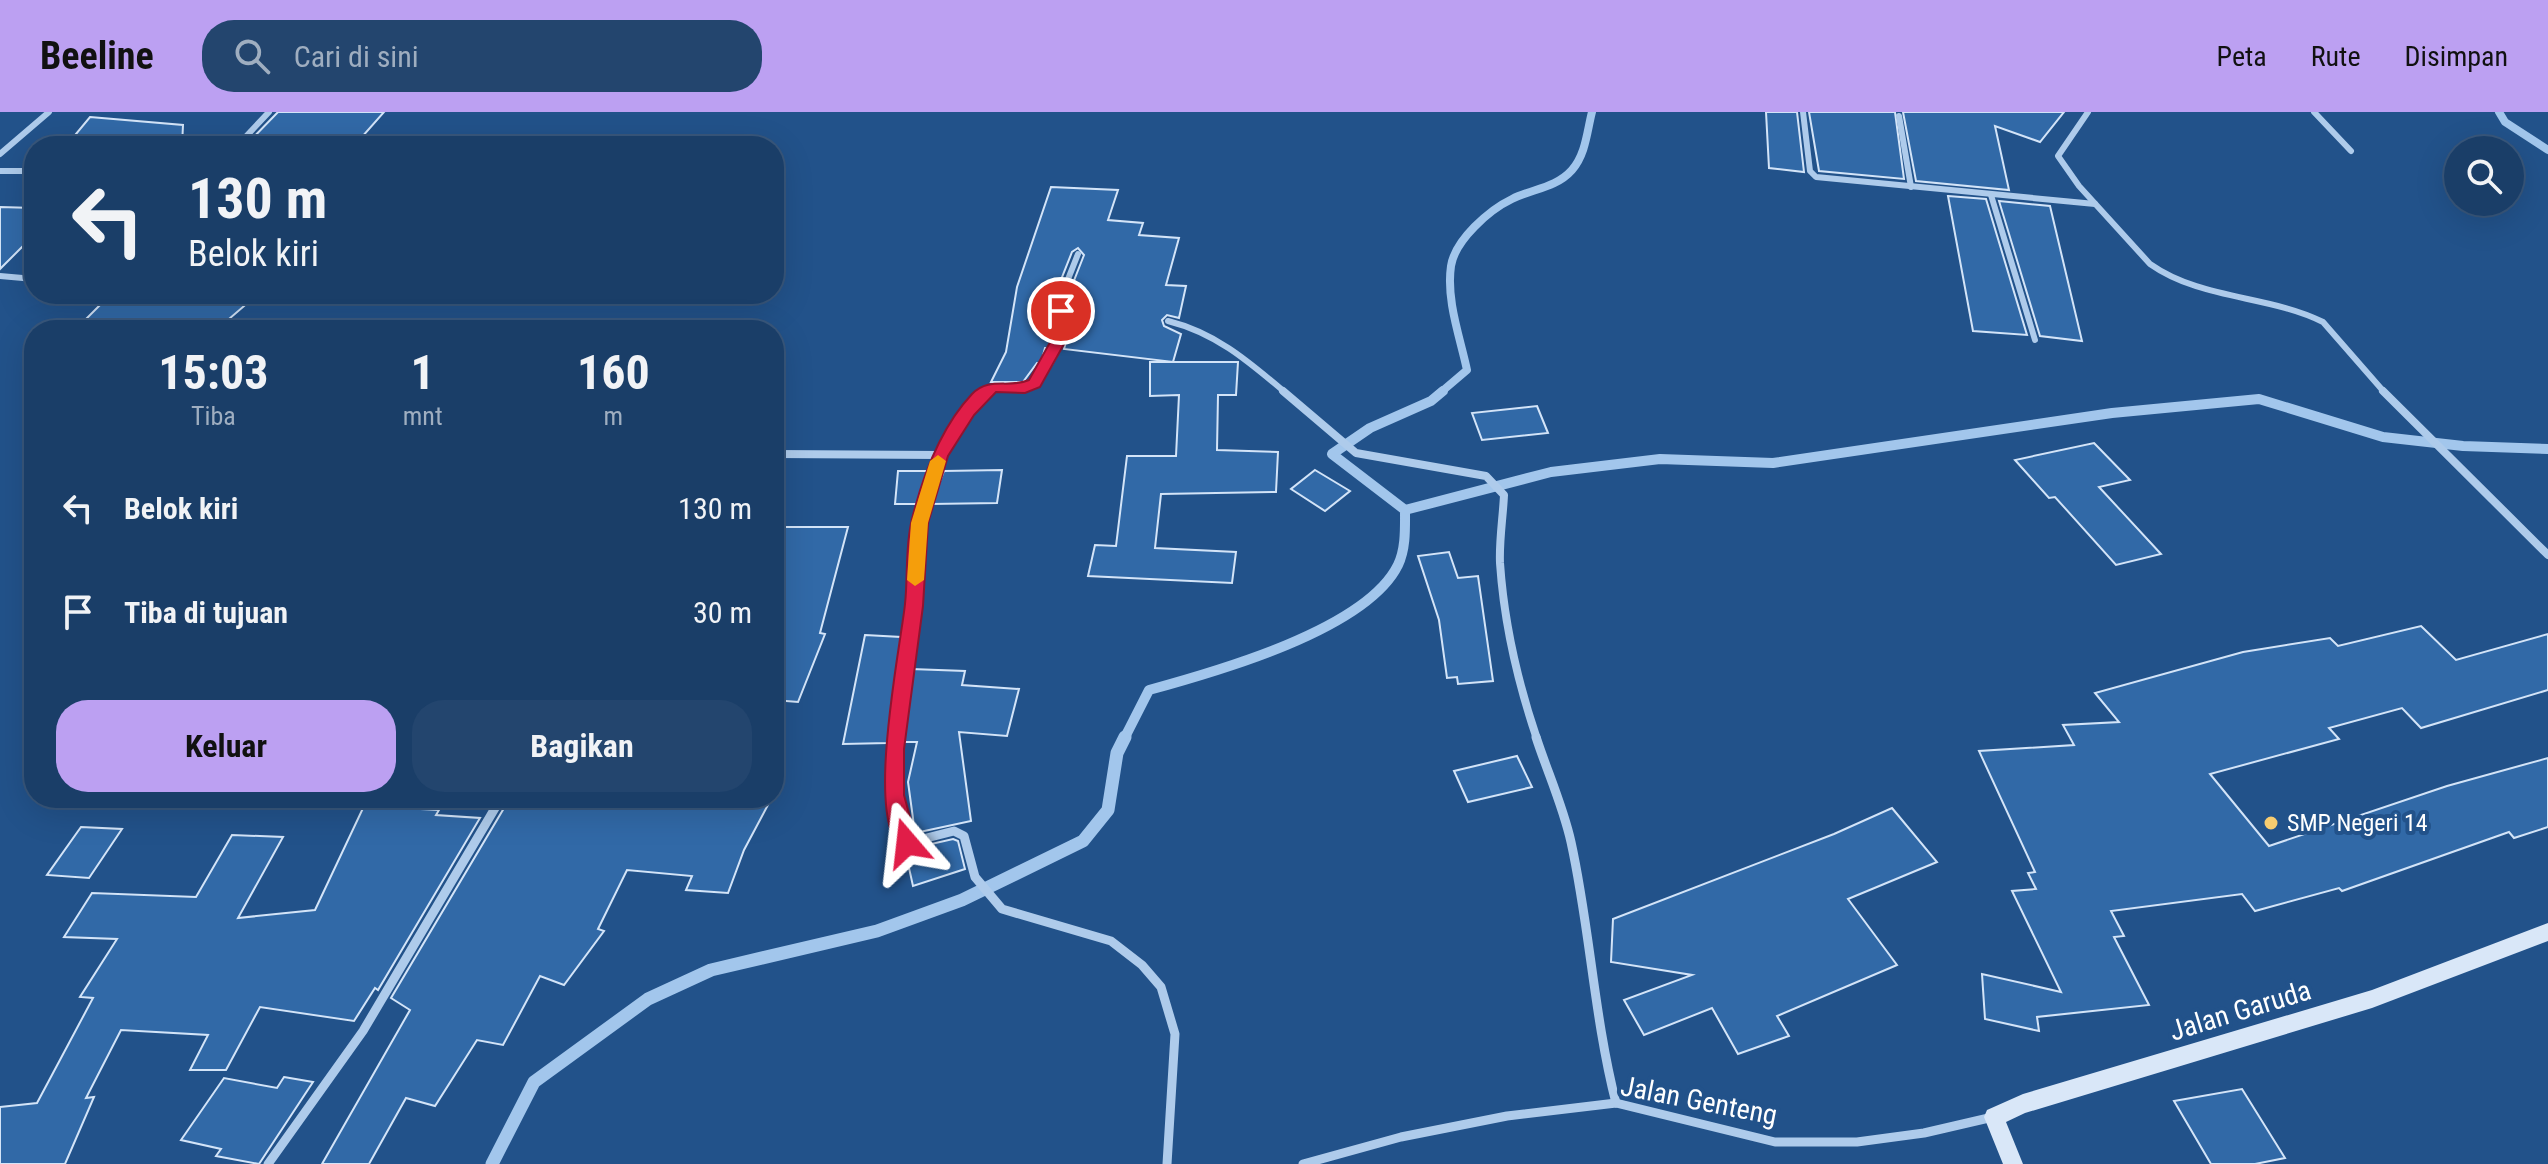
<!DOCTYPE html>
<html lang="id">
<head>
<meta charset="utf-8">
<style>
	:root { --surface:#1a3e68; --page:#23456e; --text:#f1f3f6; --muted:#9faec0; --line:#38577c; --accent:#bca0f2 }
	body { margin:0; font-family:"Roboto Condensed",sans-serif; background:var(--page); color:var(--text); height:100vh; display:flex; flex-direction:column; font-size:30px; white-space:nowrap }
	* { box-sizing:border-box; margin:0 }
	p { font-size:26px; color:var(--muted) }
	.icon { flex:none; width:44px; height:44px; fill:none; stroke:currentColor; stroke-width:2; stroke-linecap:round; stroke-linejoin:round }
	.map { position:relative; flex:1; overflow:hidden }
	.sheet { position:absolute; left:24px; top:208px; width:760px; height:488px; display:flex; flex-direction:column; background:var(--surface); border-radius:32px; box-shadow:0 8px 32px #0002,0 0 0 2px var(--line) }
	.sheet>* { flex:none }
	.hud { position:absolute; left:24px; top:24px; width:760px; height:168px; border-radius:32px; box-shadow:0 8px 32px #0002,0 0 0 2px var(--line); background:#1a3e68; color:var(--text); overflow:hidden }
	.buttons { position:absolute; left:2444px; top:24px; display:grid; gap:16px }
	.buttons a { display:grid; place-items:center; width:80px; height:80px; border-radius:50%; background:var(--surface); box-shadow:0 8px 32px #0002,0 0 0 2px var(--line); font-size:40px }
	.pin { position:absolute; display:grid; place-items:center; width:68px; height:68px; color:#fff; margin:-34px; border:4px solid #fff; border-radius:50%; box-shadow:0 2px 8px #0007 }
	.me { position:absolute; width:88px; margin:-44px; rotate:343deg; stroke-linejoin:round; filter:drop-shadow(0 0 6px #0008) }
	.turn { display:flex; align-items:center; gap:28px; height:168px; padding:0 32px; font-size:36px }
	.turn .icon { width:104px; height:104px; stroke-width:2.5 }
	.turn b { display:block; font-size:56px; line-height:68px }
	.eta { display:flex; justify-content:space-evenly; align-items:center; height:136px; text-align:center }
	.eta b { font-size:48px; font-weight:700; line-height:56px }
	.action { display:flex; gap:16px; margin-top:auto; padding:16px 32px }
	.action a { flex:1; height:92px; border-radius:32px; background:var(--accent); color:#111; font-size:32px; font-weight:700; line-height:92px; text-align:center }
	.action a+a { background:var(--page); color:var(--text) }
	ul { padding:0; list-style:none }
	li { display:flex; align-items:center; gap:24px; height:104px; padding:0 32px }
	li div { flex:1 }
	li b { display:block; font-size:30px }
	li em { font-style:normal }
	header { display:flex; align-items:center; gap:48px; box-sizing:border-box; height:112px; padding:0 40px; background:var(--accent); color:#111 }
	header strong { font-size:38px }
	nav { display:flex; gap:44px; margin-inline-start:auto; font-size:28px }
	.search { width:560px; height:72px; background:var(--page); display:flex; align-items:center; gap:20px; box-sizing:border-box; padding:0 28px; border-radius:32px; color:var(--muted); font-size:30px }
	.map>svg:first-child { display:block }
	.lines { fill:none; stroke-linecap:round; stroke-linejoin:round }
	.stream-far2 { stroke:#a2c6ec; stroke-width:8 }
	.stream-far1 { stroke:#a2c6ec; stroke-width:10 }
	.stream { stroke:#a2c6ec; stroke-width:13 }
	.building { fill:#3169a7; stroke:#d3e4f8; stroke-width:2 }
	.lane { stroke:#aecbeb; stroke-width:5 }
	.street-far2 { stroke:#aecbeb; stroke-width:6 }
	.street-far1 { stroke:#aecbeb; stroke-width:8 }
	.street { stroke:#aecbeb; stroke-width:9 }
	.secondary { fill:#d9e7f8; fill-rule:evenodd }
	.route { fill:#e11d48; stroke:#92132f; stroke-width:2 }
	.slow { fill:#f59e0b }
	.poi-dot { fill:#f7cc70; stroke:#22528a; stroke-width:3 }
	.labels { text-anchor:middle; stroke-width:8; stroke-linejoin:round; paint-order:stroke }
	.poi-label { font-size:24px; fill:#fff; stroke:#22528a; text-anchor:start }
	.near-street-label { font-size:28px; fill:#fff; stroke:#22528a }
</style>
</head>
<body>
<header>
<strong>Beeline</strong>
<div class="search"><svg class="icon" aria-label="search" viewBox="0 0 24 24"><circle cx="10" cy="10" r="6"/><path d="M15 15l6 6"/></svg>Cari di sini</div>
<nav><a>Peta</a><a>Rute</a><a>Disimpan</a></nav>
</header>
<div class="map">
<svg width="2548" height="1052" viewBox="0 0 2548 1052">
	<rect width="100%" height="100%" fill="#22528a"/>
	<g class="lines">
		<g class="stream-far2">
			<polyline points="2499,0 2505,10 2548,38"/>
			<path d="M1440 281 1467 258C1460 225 1446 188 1451 154 1455 128 1489 98 1512 87 1532 77 1556 76 1572 58 1586 42 1587 19 1592 0"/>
		</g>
		<g class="stream-far1">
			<polyline points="1405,398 1551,360 1660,347 1773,351 2112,301 2259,287 2383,325 2463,334 2548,337"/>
			<path d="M1124 627 1149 578C1215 560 1366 518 1398 453 1406 436 1405 416 1405 398L1332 342 1370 316 1431 289 1443 279"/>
		</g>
		<polyline class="stream" points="492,1052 534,970 648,887 711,858 877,819 962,788 1083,729 1108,698 1117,641 1125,625"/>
	</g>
	<g class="building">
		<polygon points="278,0 384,0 354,34 245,34"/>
		<polygon points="1766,0 1797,0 1804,60 1769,56"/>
		<polygon points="1809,0 1895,0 1904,67 1819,59"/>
		<polygon points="1903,0 2064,0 2040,30 1995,14 2009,78 1916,69"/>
		<polygon points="90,5 183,13 182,34 66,34"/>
		<polygon points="1051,75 1118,78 1108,108 1143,111 1139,123 1179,126 1166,173 1186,174 1179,206 1167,203 1162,208 1164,214 1181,222 1173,250 1064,237 1073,206 1064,194 1084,143 1078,136 1072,140 1051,193 1060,207 1051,236 1045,236 1041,251 1037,251 1023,270 991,270 1006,240 1017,175"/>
		<polygon points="1948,84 1986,87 2027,223 1973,219"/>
		<polygon points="1999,89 2050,94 2082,229 2040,224"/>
		<polygon points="0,95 34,96 34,123 0,157"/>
		<polygon points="111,182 258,182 222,213 83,210"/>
		<polygon points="1150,250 1238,250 1236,283 1218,283 1217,338 1278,340 1276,380 1161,382 1155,436 1236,440 1232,471 1088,464 1095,433 1116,434 1127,344 1176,344 1179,283 1150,284"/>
		<polygon points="1537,294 1548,321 1482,328 1472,301"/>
		<polygon points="2094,331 2130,368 2099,375 2161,442 2116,453 2055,385 2049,386 2015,348"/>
		<polygon points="1002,358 997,391 931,392 944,359"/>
		<polygon points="1315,358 1350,379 1325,399 1291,377"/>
		<polygon points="898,359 928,359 917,392 895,392"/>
		<polygon points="774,415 848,415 820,521 825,522 798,590 774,588"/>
		<polygon points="1449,440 1458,466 1478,464 1493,569 1458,572 1457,565 1447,566 1439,508 1418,444"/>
		<polygon points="2421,514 2456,548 2548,522 2548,578 2421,616 2402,596 2329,616 2339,627 2210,662 2269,734 2447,674 2548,646 2548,715 2514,726 2509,720 2342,779 2339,776 2255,799 2242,782 2111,799 2124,824 2114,825 2149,893 2037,905 2039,919 1985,907 1982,862 2061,880 2012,779 2036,777 2028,761 2035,760 1979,639 2074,633 2063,613 2119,610 2095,581 2243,540 2330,526 2338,534"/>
		<polygon points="865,523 901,525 888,631 843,632"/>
		<polygon points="911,557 965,559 962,573 1019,577 1007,624 959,620 971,709 915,721 908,670 917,630 902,630"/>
		<polygon points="1517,644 1532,675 1468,690 1454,659"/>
		<polygon points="510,686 745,686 769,691 744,738 728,781 686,778 692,764 627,758 598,817 604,819 564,873 540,864 503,933 477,928 435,994 406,986 369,1052 322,1052 410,898 391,886"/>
		<polygon points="364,694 439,698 436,703 480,706 378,878 375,876 354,909 260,895 226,958 190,958 208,923 121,918 86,986 94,985 65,1052 0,1052 0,995 37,991 93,886 80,885 117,827 64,825 92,781 196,785 232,723 283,725 238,806 315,798"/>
		<polygon points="1892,696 1937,750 1848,787 1897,853 1777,904 1789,924 1738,942 1712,896 1644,923 1624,888 1692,863 1611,850 1613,807 1834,722"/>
		<polygon points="81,715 122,717 89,766 47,763"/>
		<polygon points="953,727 958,729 965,757 913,774 905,738"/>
		<polygon points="284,965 313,970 259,1052 216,1044 221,1037 181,1028 224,966 277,976"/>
		<polygon points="2242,977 2285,1046 2255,1052 2211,1052 2174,989"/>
	</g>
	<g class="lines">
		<polyline class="lane" points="394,34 400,25"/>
		<g class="street-far2">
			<polyline points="1803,0 1810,59 1816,65 2095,92"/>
			<path d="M2088 0 2058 44 2079 74 2150 152C2201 188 2269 183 2323 210L2385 281"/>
			<polyline points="2314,0 2351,39"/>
			<polyline points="1899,4 1911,75"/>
			<polyline points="237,34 269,0"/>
			<polyline points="0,42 49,0"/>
			<polyline points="0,59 34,59"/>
			<polyline points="1991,83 2035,228"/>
			<polyline points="0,164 34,167"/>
			<path d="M1168 209C1216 221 1248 249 1286 281"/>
			<path d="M983 281 998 275 1025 276C1050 265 1062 230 1067 205L1057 195 1078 142"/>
		</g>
		<g class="street-far1">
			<path d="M1283 279 1356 341 1486 364 1504 383C1503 405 1499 429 1500 451 1504 510 1518 571 1537 627"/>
			<polyline points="2383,279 2548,443"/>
			<polyline points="774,342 940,343"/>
			<polyline points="895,627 925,383 956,314 986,279"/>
		</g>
		<g class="street">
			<polyline points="895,625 895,690 907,731 954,719 964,724 975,765 1002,797 1111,829 1142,853 1161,875 1175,922 1167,1052"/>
			<path d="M1536 625C1547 659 1563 694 1571 730 1590 816 1594 905 1616 991"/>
			<polyline points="268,1052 363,919 501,686"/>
			<polyline points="1303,1052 1401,1025 1507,1004 1616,991 1775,1030 1857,1030 1924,1021 1993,1005"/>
		</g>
		<polygon class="secondary" points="2548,811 2548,829 2372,896 2025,1001 2006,1010 2023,1052 2003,1052 1984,1005 1987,998 2023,982 2372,878"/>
	</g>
	<path class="route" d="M1056 196H1066L1072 202 1073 216 1040 275 1025 281 996 280 974 303 948 344 928 411 923 494 904 637V683L917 731 907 739C861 723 901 533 905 492 908 465 905 434 912 407 923 363 940 316 972 282 990 264 1009 277 1029 268L1058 216Z"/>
	<polygon class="slow" points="938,343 946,349 928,411 924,468 915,474 907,468 911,411 930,349"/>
	<circle class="poi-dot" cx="2271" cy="711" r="8"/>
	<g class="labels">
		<g class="poi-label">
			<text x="2287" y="719">SMP Negeri 14</text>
		</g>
		<g class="near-street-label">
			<text transform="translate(2240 898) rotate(-17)" y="10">Jalan Garuda</text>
			<text transform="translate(1699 988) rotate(11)" y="10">Jalan Genteng</text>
		</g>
	</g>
</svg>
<div class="buttons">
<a><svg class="icon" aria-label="search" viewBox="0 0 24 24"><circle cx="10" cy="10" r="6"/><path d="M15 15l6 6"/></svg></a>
</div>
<div class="pin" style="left:1061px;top:199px;background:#d93025"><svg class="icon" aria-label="arrive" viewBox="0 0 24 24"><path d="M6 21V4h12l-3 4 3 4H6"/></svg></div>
<svg class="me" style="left:907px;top:731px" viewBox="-20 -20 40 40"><path d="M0-17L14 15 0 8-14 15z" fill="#e11d48" stroke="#fff" stroke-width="4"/></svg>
<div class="hud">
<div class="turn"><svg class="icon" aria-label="left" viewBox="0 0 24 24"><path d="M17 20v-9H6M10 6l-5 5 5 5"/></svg><div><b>130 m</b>Belok kiri</div></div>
</div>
<section class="sheet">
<div class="eta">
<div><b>15:03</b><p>Tiba</p></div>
<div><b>1</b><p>mnt</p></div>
<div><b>160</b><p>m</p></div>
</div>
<ul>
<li><svg class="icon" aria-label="left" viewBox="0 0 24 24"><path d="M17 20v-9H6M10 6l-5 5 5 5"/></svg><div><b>Belok kiri</b></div><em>130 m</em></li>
<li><svg class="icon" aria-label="arrive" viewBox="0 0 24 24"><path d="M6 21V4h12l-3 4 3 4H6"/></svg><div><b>Tiba di tujuan</b></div><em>30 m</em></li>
</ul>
<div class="action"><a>Keluar</a><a>Bagikan</a></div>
</section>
</div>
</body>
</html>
